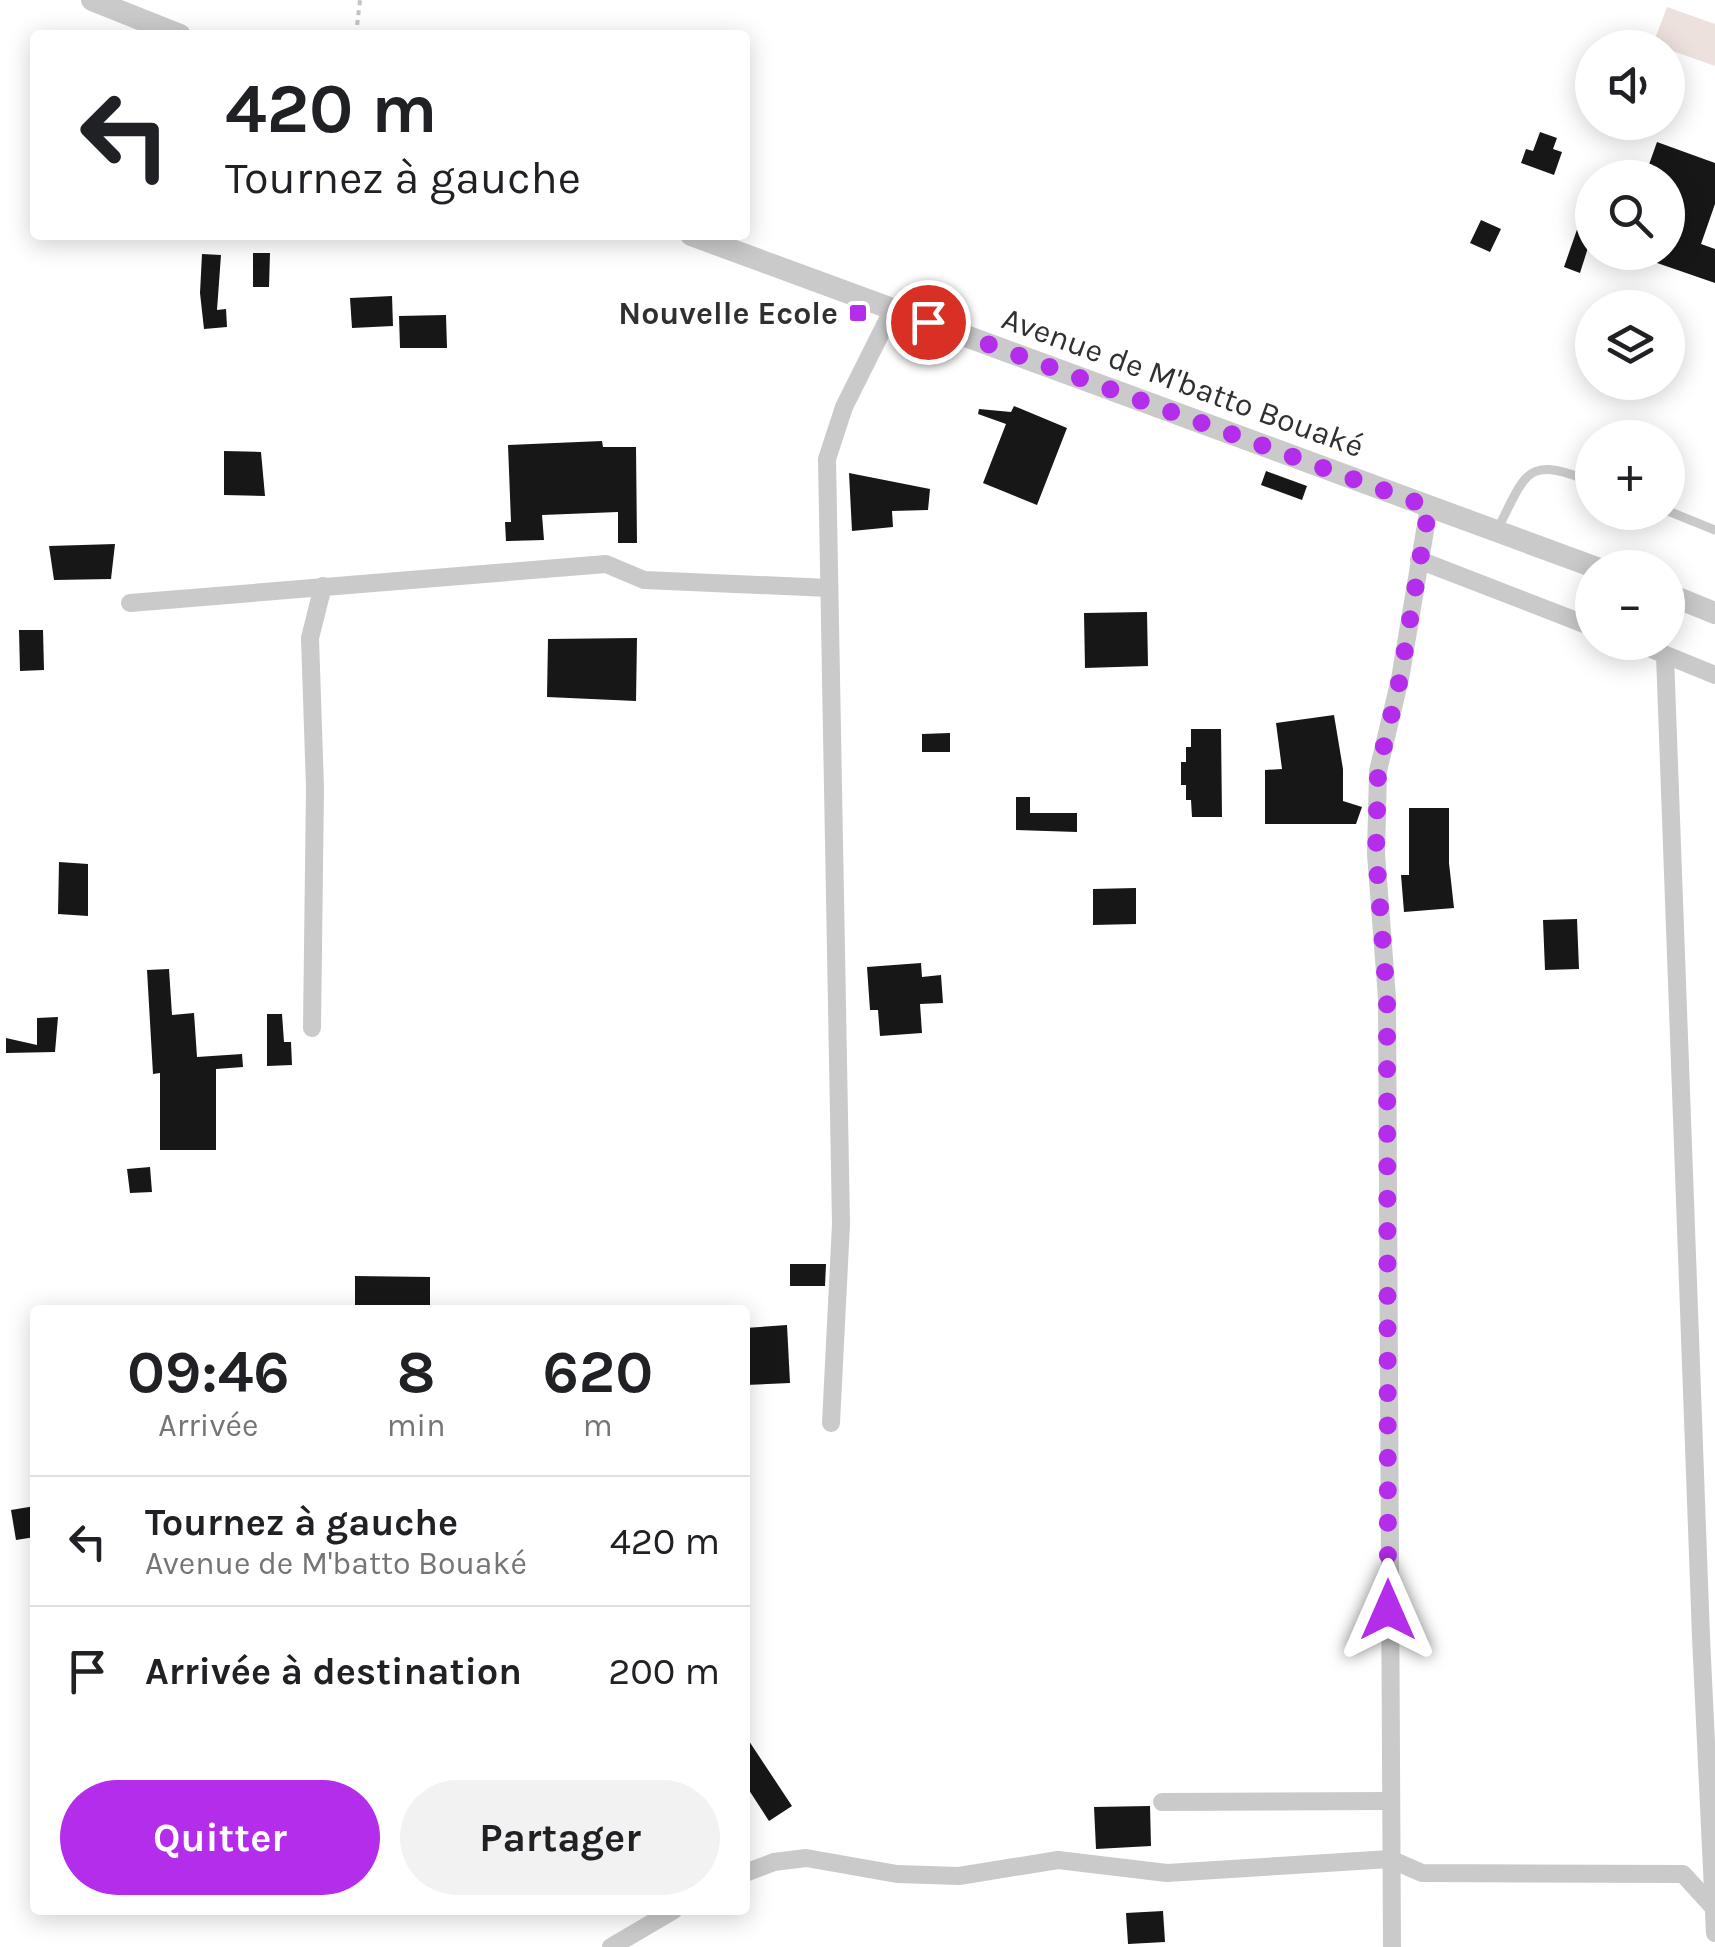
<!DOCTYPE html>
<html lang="fr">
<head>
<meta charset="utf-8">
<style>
	:root { --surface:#fff; --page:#f2f2f2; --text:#202124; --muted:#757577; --line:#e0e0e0; --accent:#b32deb }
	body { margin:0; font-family:Karla,sans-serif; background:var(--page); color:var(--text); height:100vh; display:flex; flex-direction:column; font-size:38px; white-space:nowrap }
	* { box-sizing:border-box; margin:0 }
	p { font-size:32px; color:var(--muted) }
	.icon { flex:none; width:55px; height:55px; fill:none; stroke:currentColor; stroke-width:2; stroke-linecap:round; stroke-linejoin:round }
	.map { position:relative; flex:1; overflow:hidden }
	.details { position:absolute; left:30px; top:1305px; width:720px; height:610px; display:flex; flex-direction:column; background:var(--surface); border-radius:10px; box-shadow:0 5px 25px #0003 }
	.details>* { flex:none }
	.guide { position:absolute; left:30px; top:30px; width:720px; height:210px; border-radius:10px; box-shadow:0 5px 25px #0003; background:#fff; color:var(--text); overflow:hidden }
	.fabs { position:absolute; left:1575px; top:30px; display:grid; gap:20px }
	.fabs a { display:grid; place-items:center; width:110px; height:110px; border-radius:50%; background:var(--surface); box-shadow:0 5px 25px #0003; font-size:50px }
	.pin { position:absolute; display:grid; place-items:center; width:85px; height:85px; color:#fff; margin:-42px; border:5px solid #fff; border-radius:50%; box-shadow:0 2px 10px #0007 }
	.me { position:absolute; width:110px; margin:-55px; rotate:0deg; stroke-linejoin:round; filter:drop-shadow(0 0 8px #0008) }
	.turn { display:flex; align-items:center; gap:35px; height:210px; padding:0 30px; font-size:45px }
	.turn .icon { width:130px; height:130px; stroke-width:2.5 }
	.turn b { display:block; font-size:70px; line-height:85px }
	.eta { display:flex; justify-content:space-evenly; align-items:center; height:170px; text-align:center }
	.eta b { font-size:60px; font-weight:700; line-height:70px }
	.button { display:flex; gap:20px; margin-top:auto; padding:20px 30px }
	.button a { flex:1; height:115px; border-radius:60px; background:var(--accent); color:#fff; font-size:40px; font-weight:700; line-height:115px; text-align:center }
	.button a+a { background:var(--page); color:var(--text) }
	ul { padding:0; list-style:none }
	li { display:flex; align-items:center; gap:30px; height:130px; padding:0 30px; border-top:2px solid var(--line) }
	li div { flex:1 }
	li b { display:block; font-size:38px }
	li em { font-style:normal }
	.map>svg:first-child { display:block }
	.green { fill:#ede1dd }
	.building { fill:#171717 }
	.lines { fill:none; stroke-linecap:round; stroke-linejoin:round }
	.path { stroke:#c4c4c4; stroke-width:4; stroke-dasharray:5 5; stroke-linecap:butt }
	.service { stroke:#cacaca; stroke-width:9 }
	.minor { stroke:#cacaca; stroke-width:18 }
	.tertiary { stroke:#cacaca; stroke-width:22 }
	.route { stroke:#b32deb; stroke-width:18; stroke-dasharray:0 32.4 }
	.poi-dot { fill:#b32deb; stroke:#fff; stroke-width:4 }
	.labels { text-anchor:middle; stroke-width:10; stroke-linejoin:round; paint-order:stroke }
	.poi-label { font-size:32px; font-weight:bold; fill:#303030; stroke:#fff; text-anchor:end }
	.street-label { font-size:32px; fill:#303030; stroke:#fff }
</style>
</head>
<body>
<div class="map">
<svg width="1715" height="1947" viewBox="0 0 1715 1947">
	<rect width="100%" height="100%" fill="#fff"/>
	<polygon class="green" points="1667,7 1715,24 1715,66 1653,44"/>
	<g class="building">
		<polygon points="1540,132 1557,138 1553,149 1562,152 1554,175 1521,163 1526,149 1533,151"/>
		<polygon points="1657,142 1715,163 1715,204 1701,244 1715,249 1715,283 1634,255 1668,252 1668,178 1646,173"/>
		<polygon points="1590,192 1592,235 1580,273 1564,267"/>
		<polygon points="1481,220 1501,229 1490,252 1470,243"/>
		<polygon points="253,253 270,253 269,287 253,287"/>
		<polygon points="202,254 221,255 217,310 226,309 227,327 204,329 200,293"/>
		<polygon points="392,296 393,326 352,328 350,298"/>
		<polygon points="446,315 447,348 400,348 399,316"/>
		<polygon points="1014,406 1067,428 1037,505 983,483 1006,424 978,414 979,409 1011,412"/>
		<polygon points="602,441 603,447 636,447 637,543 618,543 618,512 542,515 544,540 506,541 505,522 511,522 508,445"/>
		<polygon points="224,451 261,452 265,496 224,495"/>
		<polygon points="1266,471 1307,486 1302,500 1261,485"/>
		<polygon points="849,473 930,489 928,510 892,511 893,527 852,531"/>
		<polygon points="115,544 111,579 54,580 49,546"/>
		<polygon points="1147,612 1148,666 1085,668 1084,613"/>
		<polygon points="19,630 43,630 44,670 20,671"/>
		<polygon points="637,638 636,701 547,697 548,639"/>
		<polygon points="1334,715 1343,769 1343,801 1362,807 1356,824 1265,824 1265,770 1282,769 1276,723"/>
		<polygon points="1191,729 1221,729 1222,817 1192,817 1191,800 1186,800 1186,785 1181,785 1181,762 1186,762 1186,747 1191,747"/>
		<polygon points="950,733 950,752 922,752 922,734"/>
		<polygon points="1016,797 1030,797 1030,813 1077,813 1077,832 1016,830"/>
		<polygon points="1409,808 1449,808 1449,863 1454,908 1404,912 1401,875 1409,875"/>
		<polygon points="59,862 88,864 88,916 58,914"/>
		<polygon points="1136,888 1136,924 1093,925 1093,889"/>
		<polygon points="1577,919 1579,969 1545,970 1543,920"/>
		<polygon points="921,963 922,977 941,975 943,1003 920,1004 922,1033 880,1036 878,1010 870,1010 867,967"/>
		<polygon points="169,969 172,1015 194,1013 197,1057 242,1054 243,1067 216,1069 216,1150 160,1150 160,1073 153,1074 147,970"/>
		<polygon points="267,1014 282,1014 284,1042 291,1042 292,1065 267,1066"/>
		<polygon points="58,1017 55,1052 6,1053 6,1038 37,1045 37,1018"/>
		<polygon points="150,1167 152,1192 130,1193 127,1169"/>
		<polygon points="790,1264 826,1264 825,1286 790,1286"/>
		<polygon points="355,1276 430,1277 430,1310 355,1310"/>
		<polygon points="787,1325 790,1383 745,1385 745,1328"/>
		<polygon points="35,1506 35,1537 16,1540 11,1510"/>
		<polygon points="745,1735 792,1806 769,1821 745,1784"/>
		<polygon points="1150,1806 1151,1846 1096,1849 1094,1807"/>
		<polygon points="1163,1911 1165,1942 1128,1944 1126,1913"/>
	</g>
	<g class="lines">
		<polyline class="path" points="356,35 360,0"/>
		<g class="service">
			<polyline points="1668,511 1715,530"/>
			<path d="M1497 530C1527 472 1525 455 1592 482"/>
		</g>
		<g class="minor">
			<polyline points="1419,560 1592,627"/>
			<polyline points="130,603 606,564 644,580 829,588"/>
			<polyline points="1634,642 1715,675"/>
			<polyline points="1665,655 1701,1637 1715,1933"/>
			<polyline points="312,1028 315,788 310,638 323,586"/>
			<polyline points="831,1423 841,1224 827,459 844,407 893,309"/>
			<polyline points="1162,1802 1389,1801"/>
			<polyline points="745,1873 774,1862 806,1858 897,1874 959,1876 1058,1860 1167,1873 1390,1859 1422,1873 1683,1874 1714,1908"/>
			<polyline points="611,1947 674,1910"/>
			<polyline points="1392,1947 1387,998 1376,854 1378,771 1400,679 1429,507"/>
		</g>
		<g class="tertiary">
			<polyline points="92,0 180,35"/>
			<polyline points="691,235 1597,568"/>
			<polyline points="1668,594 1715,613"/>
		</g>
	</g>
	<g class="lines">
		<polyline class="route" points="928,322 1429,507 1400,679 1378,771 1376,854 1387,998 1388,1610"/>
	</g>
	<rect class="poi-dot" x="848" y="303" width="20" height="20" rx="5"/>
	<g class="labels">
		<g class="poi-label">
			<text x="838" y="324">Nouvelle Ecole</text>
		</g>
		<g class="street-label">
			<text transform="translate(1183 382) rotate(20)" y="11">Avenue de M'batto Bouaké</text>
		</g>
	</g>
</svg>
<div class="fabs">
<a><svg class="icon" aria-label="sound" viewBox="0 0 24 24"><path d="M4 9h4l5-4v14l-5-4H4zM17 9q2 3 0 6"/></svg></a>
<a><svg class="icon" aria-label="search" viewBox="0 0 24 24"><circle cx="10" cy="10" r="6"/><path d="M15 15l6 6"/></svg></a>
<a><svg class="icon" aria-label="layers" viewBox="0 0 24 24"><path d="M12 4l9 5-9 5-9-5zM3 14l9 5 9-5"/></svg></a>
<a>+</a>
<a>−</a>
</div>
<div class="pin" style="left:928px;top:322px;background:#d93025"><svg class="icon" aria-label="arrive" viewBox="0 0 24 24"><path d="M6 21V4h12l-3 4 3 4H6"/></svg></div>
<svg class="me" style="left:1388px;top:1610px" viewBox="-20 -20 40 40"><path d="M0-17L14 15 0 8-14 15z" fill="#b32deb" stroke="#fff" stroke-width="4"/></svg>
<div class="guide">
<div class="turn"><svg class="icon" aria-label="left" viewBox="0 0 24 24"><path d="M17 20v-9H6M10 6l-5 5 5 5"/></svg><div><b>420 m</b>Tournez à gauche</div></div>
</div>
<section class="details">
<div class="eta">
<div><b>09:46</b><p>Arrivée</p></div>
<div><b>8</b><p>min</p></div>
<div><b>620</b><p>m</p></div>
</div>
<ul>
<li><svg class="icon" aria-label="left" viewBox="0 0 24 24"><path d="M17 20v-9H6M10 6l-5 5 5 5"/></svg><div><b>Tournez à gauche</b><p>Avenue de M'batto Bouaké</p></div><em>420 m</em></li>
<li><svg class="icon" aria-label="arrive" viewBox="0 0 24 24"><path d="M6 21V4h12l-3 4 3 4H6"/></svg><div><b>Arrivée à destination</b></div><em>200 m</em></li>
</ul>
<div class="button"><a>Quitter</a><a>Partager</a></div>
</section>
</div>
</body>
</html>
